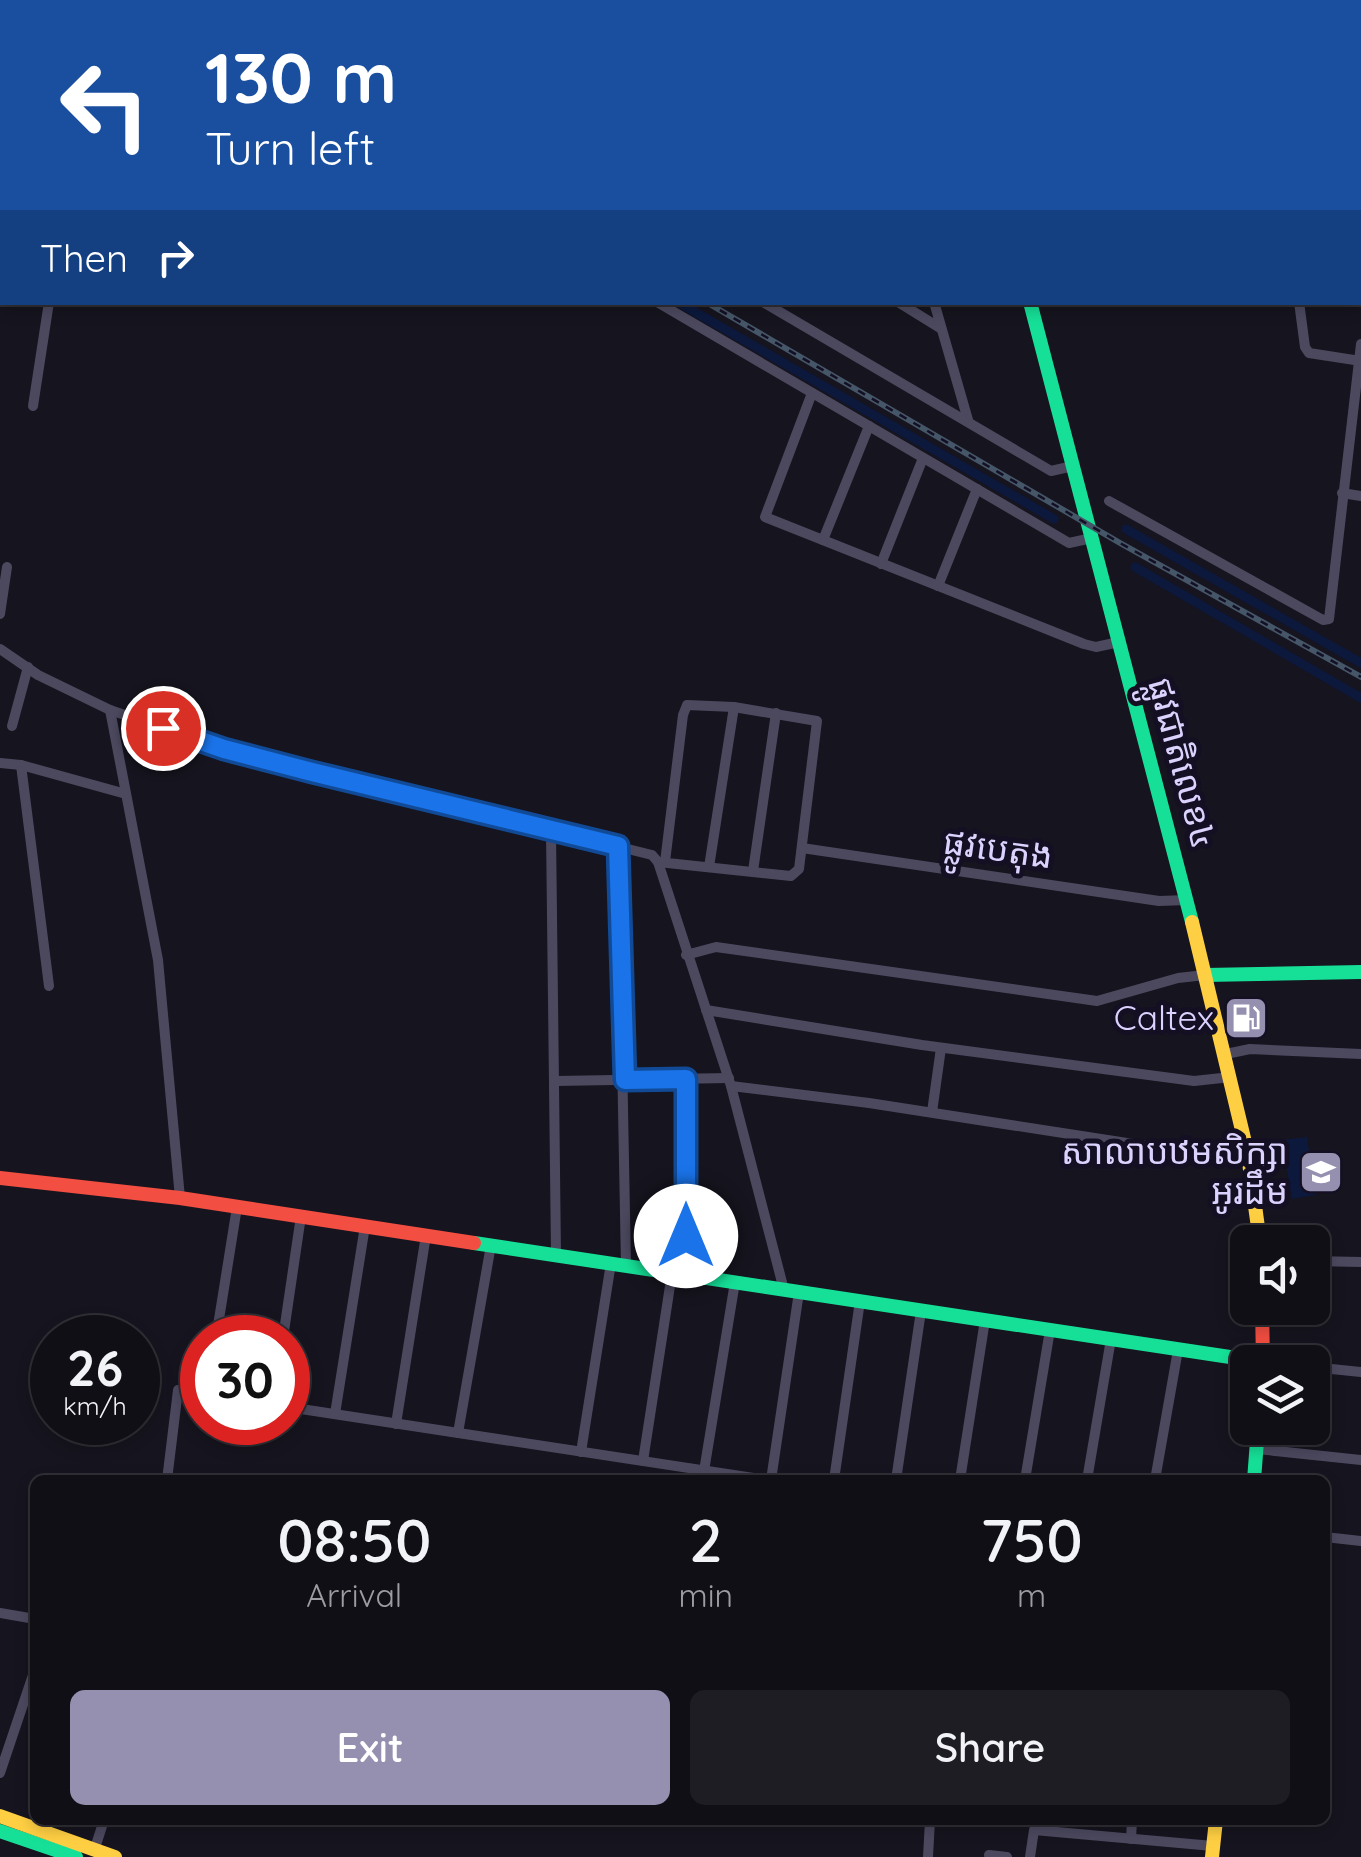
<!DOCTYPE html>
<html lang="en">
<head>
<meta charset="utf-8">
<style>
	:root { --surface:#100f16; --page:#1e1d23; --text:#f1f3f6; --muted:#9c9ca1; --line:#302f35; --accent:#9690b0 }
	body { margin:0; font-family:Quicksand,"Noto Sans Khmer",sans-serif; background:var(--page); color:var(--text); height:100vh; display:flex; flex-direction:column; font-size:38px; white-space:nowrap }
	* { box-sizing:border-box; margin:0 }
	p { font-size:32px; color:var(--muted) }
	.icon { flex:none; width:55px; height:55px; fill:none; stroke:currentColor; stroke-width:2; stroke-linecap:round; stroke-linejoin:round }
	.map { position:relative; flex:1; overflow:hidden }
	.drawer { position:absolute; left:30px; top:1475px; width:1300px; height:350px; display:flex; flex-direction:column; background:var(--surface); border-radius:15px; box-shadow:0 5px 15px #0003,0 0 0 2px var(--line) }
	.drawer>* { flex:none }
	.banner { position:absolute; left:0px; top:0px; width:1362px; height:305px; box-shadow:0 5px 15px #0003,0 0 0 2px var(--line); background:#1a4fa0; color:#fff; overflow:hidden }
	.fabs { position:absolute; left:1230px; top:1225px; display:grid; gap:20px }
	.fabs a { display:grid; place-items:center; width:100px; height:100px; border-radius:15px; background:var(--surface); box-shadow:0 5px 15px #0003,0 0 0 2px var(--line); font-size:50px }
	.speed { position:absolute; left:30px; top:1315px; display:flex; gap:20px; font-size:50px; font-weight:700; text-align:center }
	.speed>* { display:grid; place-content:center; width:130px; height:130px; border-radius:50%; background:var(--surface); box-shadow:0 5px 15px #0003,0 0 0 2px var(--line); line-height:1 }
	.speed small { font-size:25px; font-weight:400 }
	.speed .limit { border:15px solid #d22; background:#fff; color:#111 }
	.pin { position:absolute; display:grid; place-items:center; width:85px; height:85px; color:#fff; margin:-42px; border:5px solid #fff; border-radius:50%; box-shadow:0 2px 10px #0007 }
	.me { position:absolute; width:110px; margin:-55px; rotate:0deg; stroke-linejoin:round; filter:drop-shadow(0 0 8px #0008) }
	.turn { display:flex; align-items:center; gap:35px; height:210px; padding:0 40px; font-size:45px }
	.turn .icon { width:130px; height:130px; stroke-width:2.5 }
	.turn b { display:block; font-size:70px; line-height:85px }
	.then { display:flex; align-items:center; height:95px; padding:0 40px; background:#0003; gap:20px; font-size:38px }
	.eta { display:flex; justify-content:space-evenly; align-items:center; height:170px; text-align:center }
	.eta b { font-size:60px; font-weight:600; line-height:70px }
	.action { display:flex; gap:20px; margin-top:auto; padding:20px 40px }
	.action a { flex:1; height:115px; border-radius:15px; background:var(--accent); color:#fff; font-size:40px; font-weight:600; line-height:115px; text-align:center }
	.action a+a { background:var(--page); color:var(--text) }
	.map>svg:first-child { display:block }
	.water { fill:#0c193d }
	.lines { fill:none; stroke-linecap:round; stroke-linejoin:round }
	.stream { stroke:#0c193d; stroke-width:2.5 }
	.canal { stroke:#0c193d; stroke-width:9 }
	.street { stroke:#4c495f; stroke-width:10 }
	.fast { stroke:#16e098; stroke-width:14 }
	.slow { stroke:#ffcf43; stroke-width:14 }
	.jam { stroke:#f24e42; stroke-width:14 }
	.rail-casing { stroke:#455668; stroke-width:6 }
	.rail { stroke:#140f23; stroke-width:2.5; stroke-dasharray:8; stroke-linecap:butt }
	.route-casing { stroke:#114b97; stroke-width:25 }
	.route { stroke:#1a73e8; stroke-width:18 }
	.labels { text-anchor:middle; stroke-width:10; stroke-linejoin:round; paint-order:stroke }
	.street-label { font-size:35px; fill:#dbd3fe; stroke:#140f23 }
	.poi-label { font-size:35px; fill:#dbd3fe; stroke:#140f23; text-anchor:end }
</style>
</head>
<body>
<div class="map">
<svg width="1361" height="1857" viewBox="0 0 1361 1857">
	<rect width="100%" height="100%" fill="#16141e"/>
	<polygon class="water" points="1307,1137 1315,1195 1292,1199 1282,1140"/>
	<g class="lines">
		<g class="stream">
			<polyline points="935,0 936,2"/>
			<polyline points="970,0 971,2"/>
		</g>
		<g class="canal">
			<polyline points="678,302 1054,519"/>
			<polyline points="1126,529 1361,663"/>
			<polyline points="1135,567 1361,698"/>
		</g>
		<g class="street">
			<polyline points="169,0 174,2"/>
			<polyline points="200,0 204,2"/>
			<polyline points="468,2 468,0"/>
			<polyline points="0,221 2,232"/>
			<polyline points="1360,223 1361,223"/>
			<polyline points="0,262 2,235"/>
			<polyline points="657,302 1069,543 1092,538"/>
			<polyline points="763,302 1051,471 1073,466"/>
			<polyline points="898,302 940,328"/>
			<polyline points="934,302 968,420"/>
			<polyline points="1299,302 1305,347 1309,353 1361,361"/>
			<polyline points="812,393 765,517 1084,644 1096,647 1119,642"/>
			<polyline points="33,406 49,302"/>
			<polyline points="1342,493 1361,496"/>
			<polyline points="1109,501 1323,620 1329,619 1361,344"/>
			<polyline points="823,540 869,426"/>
			<polyline points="881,564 923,458"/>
			<polyline points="938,586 977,489"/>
			<polyline points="0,614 7,567"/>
			<polyline points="0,649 38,675 110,710 224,749 652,855 658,862 731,1086 784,1290"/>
			<polyline points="110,710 158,960 180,1198"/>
			<polyline points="12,726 28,667"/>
			<polyline points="0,763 21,765 126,794"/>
			<polyline points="21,765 49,986"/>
			<polyline points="551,831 556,1255"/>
			<polyline points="618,845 626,1266"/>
			<polyline points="802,848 1159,901 1187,900"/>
			<polyline points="658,862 791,876 799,869 817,721 734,707 687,705 683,715 665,862"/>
			<polyline points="709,867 734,707"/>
			<polyline points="753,871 776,713"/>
			<polyline points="686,955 716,947 1097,1001 1178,978 1205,975"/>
			<polyline points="706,1010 922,1045 1194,1081 1231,1077"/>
			<polyline points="1226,1054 1250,1049 1361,1054"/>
			<polyline points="686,1079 686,1275"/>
			<polyline points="556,1081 729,1078"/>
			<polyline points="731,1086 869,1103 1224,1158 1248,1155"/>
			<polyline points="932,1112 941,1048"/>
			<polyline points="1312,1261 1361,1262"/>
			<polyline points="216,1338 237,1207"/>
			<polyline points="283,1338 301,1216"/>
			<polyline points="1312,1367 1361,1372"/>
			<polyline points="288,1407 767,1480"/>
			<polyline points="335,1414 365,1226"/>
			<polyline points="396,1424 426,1235"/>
			<polyline points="458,1433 491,1245"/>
			<polyline points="1257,1449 1361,1460"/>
			<polyline points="581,1452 611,1263"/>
			<polyline points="643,1461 672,1273"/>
			<polyline points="704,1471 735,1282"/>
			<polyline points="167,1480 178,1390 202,1394"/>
			<polyline points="771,1480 799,1292"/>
			<polyline points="834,1480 860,1301"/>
			<polyline points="896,1480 921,1311"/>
			<polyline points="960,1480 985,1320"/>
			<polyline points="1025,1480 1050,1330"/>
			<polyline points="1087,1480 1111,1339"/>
			<polyline points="1155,1480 1178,1350"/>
			<polyline points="1325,1537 1361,1541"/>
			<polyline points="0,1613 35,1619"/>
			<polyline points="0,1773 35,1669"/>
			<polyline points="1131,1839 1132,1820"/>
			<polyline points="95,1848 104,1820"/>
			<polyline points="989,1855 1007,1857"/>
			<polyline points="928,1857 930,1820"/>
			<polyline points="1030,1857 1034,1830 1213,1846"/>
		</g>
		<g class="fast">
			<polyline points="233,2 236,0"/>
			<polyline points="1030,302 1192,922"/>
			<polyline points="1205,975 1361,972"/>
			<polyline points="474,1243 1263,1362"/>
			<polyline points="1254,1480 1258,1428"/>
			<polyline points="0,1831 76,1857"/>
		</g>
		<g class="slow">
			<polyline points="479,0 495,2"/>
			<polyline points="953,0 953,2"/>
			<polyline points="0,204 2,203"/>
			<polyline points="1192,922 1248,1155 1260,1242"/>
			<polyline points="0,1816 115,1857"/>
			<polyline points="1212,1857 1216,1820"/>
		</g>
		<g class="jam">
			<polyline points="0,1178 180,1198 474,1243"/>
			<polyline points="1262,1308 1263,1362"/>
		</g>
		<g class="rail-casing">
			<g id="rail">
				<polyline points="185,0 189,2"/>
				<polyline points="706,302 1120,543 1361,677"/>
			</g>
		</g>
		<use href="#rail" class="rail"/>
	</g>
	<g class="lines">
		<g class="route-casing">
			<polyline id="route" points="163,728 224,749 312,772 618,846 625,1080 686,1079 686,1236"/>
		</g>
		<use href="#route" class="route"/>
	</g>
	<defs>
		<g id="fuel-square" transform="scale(2.25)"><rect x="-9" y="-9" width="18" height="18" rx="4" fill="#9690b0" stroke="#140f23"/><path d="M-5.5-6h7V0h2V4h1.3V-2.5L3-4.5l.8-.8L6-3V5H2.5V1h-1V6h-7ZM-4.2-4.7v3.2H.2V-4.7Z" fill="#fff"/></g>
		<g id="school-square" transform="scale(2.25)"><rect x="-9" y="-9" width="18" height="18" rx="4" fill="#9690b0" stroke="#140f23"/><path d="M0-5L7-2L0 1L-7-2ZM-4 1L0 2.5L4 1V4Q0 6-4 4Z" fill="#fff"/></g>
	</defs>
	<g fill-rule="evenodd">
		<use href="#fuel-square" x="1246" y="1018"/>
		<use href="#school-square" x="1321" y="1172"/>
	</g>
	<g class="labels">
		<g class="street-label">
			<text transform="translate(1182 763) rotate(75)" y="12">ផ្លូវជាតិលេខ៤</text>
			<text transform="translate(998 849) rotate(8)" y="12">ផ្លូវបេតុង</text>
		</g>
		<g class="poi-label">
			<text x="1214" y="1030">Caltex</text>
			<text x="1288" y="1164">សាលាបឋមសិក្សា<tspan x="1288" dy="40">អូរដឹម</tspan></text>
		</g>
	</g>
</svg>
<div class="fabs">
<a><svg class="icon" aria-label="sound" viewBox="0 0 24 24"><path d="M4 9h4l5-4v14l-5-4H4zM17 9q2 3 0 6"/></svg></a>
<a><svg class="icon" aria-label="layers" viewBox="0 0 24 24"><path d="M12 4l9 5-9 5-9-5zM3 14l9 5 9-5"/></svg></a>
</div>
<div class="speed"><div>26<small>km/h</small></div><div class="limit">30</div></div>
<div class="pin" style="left:163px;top:728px;background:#d93025"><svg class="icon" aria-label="arrive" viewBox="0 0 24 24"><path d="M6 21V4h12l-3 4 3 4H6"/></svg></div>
<svg class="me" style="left:686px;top:1236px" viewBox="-20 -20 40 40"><circle r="19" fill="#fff"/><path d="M0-13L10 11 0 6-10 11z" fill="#1a73e8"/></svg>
<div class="banner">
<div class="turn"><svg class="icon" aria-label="left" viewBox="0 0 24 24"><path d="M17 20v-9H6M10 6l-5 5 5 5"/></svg><div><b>130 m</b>Turn left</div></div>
<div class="then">Then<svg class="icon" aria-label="right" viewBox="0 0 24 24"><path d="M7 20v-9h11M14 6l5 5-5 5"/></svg></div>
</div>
<section class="drawer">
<div class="eta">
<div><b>08:50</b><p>Arrival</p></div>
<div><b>2</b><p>min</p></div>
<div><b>750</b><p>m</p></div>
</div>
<div class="action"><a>Exit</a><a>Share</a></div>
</section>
</div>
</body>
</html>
